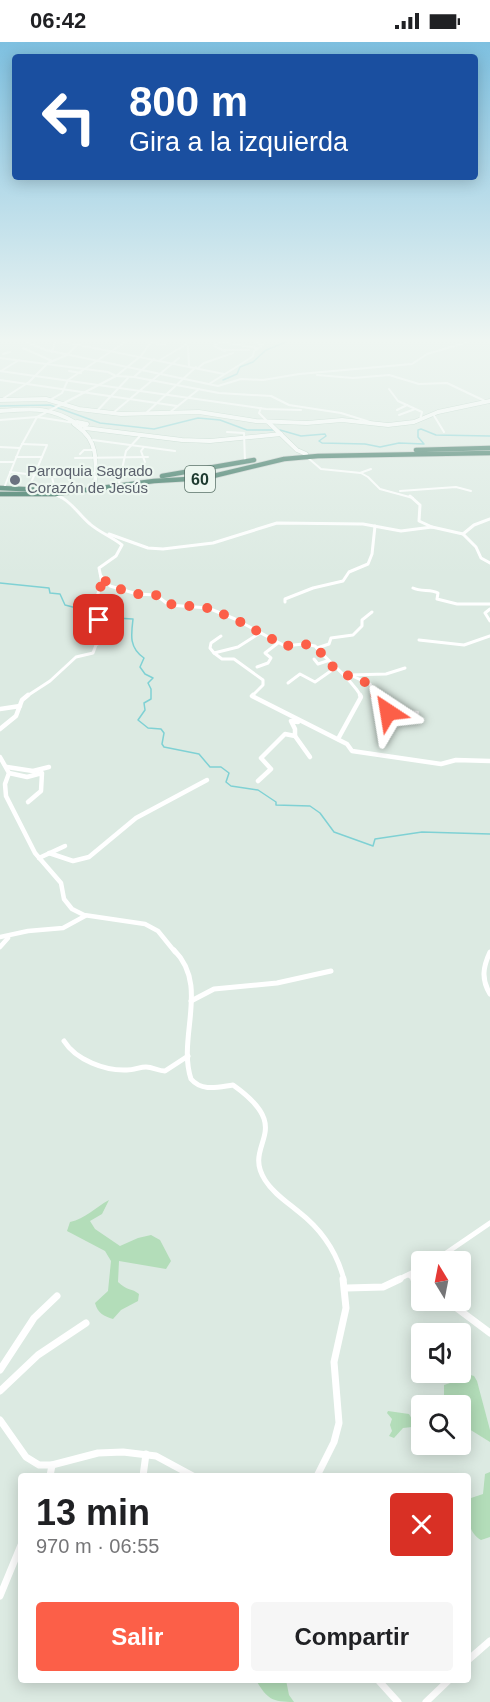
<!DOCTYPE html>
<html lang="es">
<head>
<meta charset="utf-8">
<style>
	:root { --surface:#fff; --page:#f6f6f6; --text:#202124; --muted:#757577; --accent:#fc5f48 }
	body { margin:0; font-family:Arial,sans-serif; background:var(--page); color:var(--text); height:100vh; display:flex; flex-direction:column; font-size:22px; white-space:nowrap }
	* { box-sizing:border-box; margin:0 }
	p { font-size:20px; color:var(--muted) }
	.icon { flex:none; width:33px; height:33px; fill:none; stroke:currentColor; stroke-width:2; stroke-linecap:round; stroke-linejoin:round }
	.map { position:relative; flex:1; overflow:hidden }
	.drawer { position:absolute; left:18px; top:1431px; width:453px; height:210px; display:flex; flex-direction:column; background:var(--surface); border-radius:6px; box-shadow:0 3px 15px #0003 }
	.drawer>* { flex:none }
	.banner { position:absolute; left:12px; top:12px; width:466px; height:126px; border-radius:6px; box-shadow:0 3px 15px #0003; background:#1a4fa0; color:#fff; overflow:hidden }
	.needle { width:39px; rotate:350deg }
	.controls { position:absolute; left:411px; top:1209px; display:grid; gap:12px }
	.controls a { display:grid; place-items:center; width:60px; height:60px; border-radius:6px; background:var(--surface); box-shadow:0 3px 15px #0003; font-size:30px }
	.pin { position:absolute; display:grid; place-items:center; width:51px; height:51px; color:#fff; margin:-26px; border-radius:12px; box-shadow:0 3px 9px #0006 }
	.me { position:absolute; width:66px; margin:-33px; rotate:327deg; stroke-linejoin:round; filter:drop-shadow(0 0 4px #0008) }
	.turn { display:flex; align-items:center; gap:21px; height:126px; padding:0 18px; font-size:27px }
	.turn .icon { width:78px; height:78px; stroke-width:2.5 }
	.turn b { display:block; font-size:42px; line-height:51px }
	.round { display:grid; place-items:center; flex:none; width:63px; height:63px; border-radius:6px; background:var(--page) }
	.headline { display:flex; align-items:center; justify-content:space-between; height:102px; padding:0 18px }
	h1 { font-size:36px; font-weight:700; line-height:45px }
	.button { display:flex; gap:12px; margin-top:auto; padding:12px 18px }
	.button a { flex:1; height:69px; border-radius:6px; background:var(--accent); color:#fff; font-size:24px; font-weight:700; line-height:69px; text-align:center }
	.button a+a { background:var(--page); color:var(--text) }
	.status { display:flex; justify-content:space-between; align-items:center; height:42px; padding:0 30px; background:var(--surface); direction:ltr }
	.status svg { height:16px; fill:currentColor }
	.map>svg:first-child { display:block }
	.green { fill:#b3ddb9 }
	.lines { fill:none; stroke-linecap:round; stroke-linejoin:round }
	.stream { stroke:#7fd1d4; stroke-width:1.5 }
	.secondary-casing { stroke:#afcabd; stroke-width:5 }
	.highway-casing { stroke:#c0c8c5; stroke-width:6 }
	.street-far4 { stroke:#fff; stroke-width:2 }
	.street-far3 { stroke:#fff; stroke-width:3 }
	.street-far2 { stroke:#fff; stroke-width:4.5 }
	.street-far1 { stroke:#fff; stroke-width:5 }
	.street { stroke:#fff; stroke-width:7 }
	.secondary { stroke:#fff; stroke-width:4 }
	.highway { stroke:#276853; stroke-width:4.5 }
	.route { stroke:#fc5f48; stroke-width:10; stroke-dasharray:0 18 }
	.worship-dot { fill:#6b7280; stroke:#edf7f0; stroke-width:2 }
	.labels { text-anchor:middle; stroke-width:4.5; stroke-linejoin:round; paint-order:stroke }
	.far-worship-label { font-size:15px; fill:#5b616d; stroke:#edf7f0; text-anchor:start }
	.shield { fill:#edf7f0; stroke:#5b7369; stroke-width:1.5 }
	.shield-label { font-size:16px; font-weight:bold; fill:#1d3a2f }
</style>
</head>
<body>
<div class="status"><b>06:42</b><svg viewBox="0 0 49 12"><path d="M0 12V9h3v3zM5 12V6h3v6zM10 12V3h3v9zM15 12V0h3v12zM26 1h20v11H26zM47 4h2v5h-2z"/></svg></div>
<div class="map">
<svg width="490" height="1660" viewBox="0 0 490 1660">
	<rect width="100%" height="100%" fill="#dceae2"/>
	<g class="green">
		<path d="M109 1158 102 1172 90 1179 95 1187 120 1204 138 1196 151 1193 160 1198 171 1219 166 1227 119 1219 118 1240C127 1249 132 1246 139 1252L138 1259 121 1268 113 1277C104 1274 98 1272 95 1261L108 1249 111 1219 105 1209 67 1189 70 1180C85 1177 96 1165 109 1158Z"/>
		<polygon points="460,1330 474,1334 477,1339 490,1388 490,1400 461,1382 460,1364 426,1363 444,1360 444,1343 450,1341"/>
		<polygon points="388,1369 409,1372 413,1379 412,1385 403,1386 394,1396 389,1394 392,1389 390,1383 392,1377 387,1371"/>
		<path d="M490 1430V1495L481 1498C466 1489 468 1473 468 1457L483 1452 485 1432Z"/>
		<path d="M256 1638H286L289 1653 294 1660C272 1660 267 1657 256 1638Z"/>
	</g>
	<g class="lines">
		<g class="stream">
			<polyline points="223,338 237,332 240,325 253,320 266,308 286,300"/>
			<polyline points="0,364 50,363 100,381 154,387 198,376 220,378 247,388 275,388"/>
			<polyline points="280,388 301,394 325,392 326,394 319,399 322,401 365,402 380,405 399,401 424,402 418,395 418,388 421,387 436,393 490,394"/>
			<path d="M0 541 49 546 50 551 60 552 65 563 92 570 98 575 133 577C131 593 129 606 144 616L140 625 145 632 153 636 148 641 151 647V657L144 661 145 668 138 678 148 686 161 687 164 691 162 702 164 705 199 712 210 725H221L229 731 226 740 231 744 258 748 276 760V763L310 764 320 771 334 790 373 804 375 797 422 790 490 792"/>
		</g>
		<g class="secondary-casing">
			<g id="secondary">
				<polyline points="0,358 46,357 79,367 121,372 199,370 256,379 307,381 342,378 388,383 414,380 438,370 490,359"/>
				<path d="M0 369C31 367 49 364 76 381"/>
				<polygon points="77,380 87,382 78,385 74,382"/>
				<polyline points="268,380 297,408 306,412"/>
				<path d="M78 385C99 399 96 422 95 445"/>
				<polyline points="85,386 182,398 210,399 281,392"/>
			</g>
		</g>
		<g class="highway-casing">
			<g id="highway">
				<polyline points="416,408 490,406"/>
				<polyline points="162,434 254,418"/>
				<polyline points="0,446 43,448"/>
				<polyline points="0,452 55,452 154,439 205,436 284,417 318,414 490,411"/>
			</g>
		</g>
		<g class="street-far4">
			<polyline points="27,300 46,308 218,344 241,337 263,338 299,332 412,322 427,312 468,300"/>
			<polyline points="64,300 224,332"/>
			<polyline points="220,300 214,304 225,309"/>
			<polyline points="222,300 257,306"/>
			<polyline points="254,300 263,303"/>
			<polyline points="149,301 165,302 166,300"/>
			<polyline points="188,304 189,324"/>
			<polyline points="23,306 52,319"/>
			<polyline points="222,308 249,308"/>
			<polyline points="52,310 55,300"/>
			<polyline points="3,312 10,310"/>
			<polyline points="0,316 108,330 116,334 134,335 219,351 271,354 289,363 341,371 370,380"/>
			<polyline points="160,318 190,300"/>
			<polyline points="198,326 204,321 233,311"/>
			<polyline points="0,329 266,367 301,368"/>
			<polyline points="1,329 19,318"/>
			<polyline points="69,329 81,331"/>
			<polyline points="317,333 353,336 389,333 419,342 447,341 487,360"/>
			<polyline points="134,335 154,317"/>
			<polyline points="0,338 177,364"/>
			<polyline points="209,342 249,317 253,314 254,309 263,303"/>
			<polyline points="389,347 398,359 422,370 420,378"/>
			<polyline points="1,358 29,340 48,321 67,313 78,302"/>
			<polyline points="50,358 62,351 68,338 125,300"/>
			<polyline points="261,366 259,371 268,380"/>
			<polyline points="397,368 407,363"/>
			<polyline points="96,370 128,336"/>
			<polyline points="113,371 179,316"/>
			<polyline points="169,371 199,347"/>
			<polyline points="145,372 196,325"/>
			<polyline points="433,372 444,390"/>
			<polyline points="399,373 415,367"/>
			<polyline points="0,378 37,375 75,381"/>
			<polyline points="227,390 244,391 245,420"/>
			<polyline points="93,398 175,409"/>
			<polyline points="22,402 47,403 28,448"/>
			<polyline points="0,405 20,406"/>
			<polyline points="144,405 141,409 145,420"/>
			<polyline points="80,412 84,408 95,408"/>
			<polyline points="16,415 42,415"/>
			<polyline points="307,415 321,427 361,431 368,435 380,447 413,456"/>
			<polyline points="75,416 148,415"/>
			<polyline points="0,420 14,420"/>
			<polyline points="10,430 52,435 131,427"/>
			<polyline points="360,431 371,427"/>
			<polyline points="52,435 55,448"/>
			<polyline points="119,441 126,409 140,394"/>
			<polyline points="4,446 20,406 37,375 116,334 141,314 151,300"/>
			<polyline points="400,449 456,445 471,449"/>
			<polyline points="54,452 62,456"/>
		</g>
		<g class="street-far3">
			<polyline points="410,454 420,463 419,479 432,485"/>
			<polyline points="109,492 148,506 163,507 213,501 277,481 363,482 401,489 432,485 463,492 476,505 481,516 490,521"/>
			<polyline points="463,492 474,483 490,477"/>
			<path d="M101 534 110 544 137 552 156 553 169 563 208 566 235 577 285 604 303 602 315 604C330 622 349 634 361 654"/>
			<path d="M413 546C421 550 431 547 438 551L437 557 457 562H490"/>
			<polyline points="285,560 285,557 313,546 343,539 349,530 368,522 372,512 375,484"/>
			<polyline points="490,567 485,571 490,579"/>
			<polyline points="419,598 464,603 490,594"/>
			<polyline points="317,606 329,602 331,596 353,593 362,584 362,578 372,570"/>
			<polyline points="214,611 210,606 211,601 221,594"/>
			<polyline points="314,617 318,622 327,619"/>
			<polyline points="257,625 268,621 271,616 265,611 278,601"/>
			<polyline points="349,633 386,632 405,626"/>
			<polyline points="350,633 370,642 376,654"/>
			<polyline points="288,641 300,632 315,640 335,626"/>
			<path d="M27 654 50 639 76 615 93 611 96 603 109 595 99 578 103 571 97 554 102 541 99 526 116 514 122 503C112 495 99 490 90 482 79 473 72 460 59 454"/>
			<polyline points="252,654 263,643 263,638 234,617 222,617 214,611 238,605 260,591"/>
		</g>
		<g class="street-far2">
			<polyline points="253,653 252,654 347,702 352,709 441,722 456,718 490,719"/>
			<polyline points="375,653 387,670 417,671"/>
			<polyline points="0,667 20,664"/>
			<polyline points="0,687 16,674 22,658 28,653"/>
			<polyline points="295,694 310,715"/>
			<polyline points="338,697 361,655 360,653"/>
			<polyline points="0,715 9,731 5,742 6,754 35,811 61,841 64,857 72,867 84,873 145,882 158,889 175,910"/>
			<polyline points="7,725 33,729 49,725"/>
			<polyline points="9,731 27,735 42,731 41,749 28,760"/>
			<polyline points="258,739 271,727 261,716 285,692 295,694 295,687 291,679 298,680"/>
			<polyline points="49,811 73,819 89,815 136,776 207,738"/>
			<polyline points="39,816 65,804"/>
			<polyline points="0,895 28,889 63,886 85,874"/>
			<polyline points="0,905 8,896"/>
		</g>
		<g class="street-far1">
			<path d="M174 908C210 944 177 995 191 1037 202 1050 218 1045 233 1043 298 1089 241 1101 265 1138 273 1151 287 1160 299 1170 322 1188 337 1210 344 1238"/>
			<path d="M490 910C483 925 481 937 490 952"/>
			<polyline points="191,959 214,947 277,941 331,929"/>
			<path d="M64 999C76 1018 105 1029 127 1028 134 1028 140 1025 146 1025 153 1025 158 1029 165 1029L188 1014"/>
			<polyline points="433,1220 490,1181"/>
			<polyline points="409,1233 416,1238"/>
			<polyline points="397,1238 422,1226"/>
		</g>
		<g class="street">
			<polyline points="414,1237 422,1242"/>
			<polyline points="347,1246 383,1245 400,1237"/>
			<polyline points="446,1258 490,1291"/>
			<polyline points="0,1328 34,1276 57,1254"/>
			<polyline points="0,1349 38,1313 86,1281"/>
			<polyline points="0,1378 26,1415 39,1423 52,1423 98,1411 123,1410 156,1414 193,1434"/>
			<polyline points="50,1434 52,1423"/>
			<polyline points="143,1434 146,1412"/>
			<polyline points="317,1434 334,1400 339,1381 334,1320 346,1266 343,1237"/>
			<polyline points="0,1554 21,1503"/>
			<polyline points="468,1618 490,1599"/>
			<polyline points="378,1638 398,1660"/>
			<polyline points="426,1660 449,1638"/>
		</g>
		<use href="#secondary" class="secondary"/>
		<use href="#highway" class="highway"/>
	</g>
	<linearGradient id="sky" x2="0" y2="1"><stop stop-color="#7ec0e0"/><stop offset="0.56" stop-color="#eff6f2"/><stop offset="1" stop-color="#eff6f2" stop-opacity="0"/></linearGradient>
	<rect width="490" height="533" fill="url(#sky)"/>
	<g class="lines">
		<polyline class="route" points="99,578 103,571 97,554 102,541 101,534 110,544 136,552 156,553 169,562 208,566 235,577 285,604 303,602 315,604 334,626 344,632 370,642 381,665 388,670"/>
	</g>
	<circle class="worship-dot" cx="15" cy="438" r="6"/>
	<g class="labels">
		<g class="far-worship-label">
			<text x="27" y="434">Parroquia Sagrado<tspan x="27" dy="17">Corazón de Jesús</tspan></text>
		</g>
		<rect class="shield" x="185" y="424" width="30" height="26" rx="4.5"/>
		<g class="shield-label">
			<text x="200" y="443">60</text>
		</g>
	</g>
</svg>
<div class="controls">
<a><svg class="needle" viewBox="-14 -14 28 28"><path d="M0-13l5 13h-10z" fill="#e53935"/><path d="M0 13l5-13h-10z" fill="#757577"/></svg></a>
<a><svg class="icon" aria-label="sound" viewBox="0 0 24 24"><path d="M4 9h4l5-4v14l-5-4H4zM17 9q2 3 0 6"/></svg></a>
<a><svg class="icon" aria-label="search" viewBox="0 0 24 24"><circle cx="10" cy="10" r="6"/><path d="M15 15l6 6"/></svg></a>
</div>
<div class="pin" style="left:99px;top:578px;background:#d93025"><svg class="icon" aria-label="arrive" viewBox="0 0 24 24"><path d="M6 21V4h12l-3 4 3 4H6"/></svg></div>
<svg class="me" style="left:388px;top:670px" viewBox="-20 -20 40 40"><path d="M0-17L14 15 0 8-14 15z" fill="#fc5f48" stroke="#fff" stroke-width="4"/></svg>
<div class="banner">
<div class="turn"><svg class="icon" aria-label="left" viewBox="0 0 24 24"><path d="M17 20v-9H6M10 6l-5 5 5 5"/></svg><div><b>800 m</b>Gira a la izquierda</div></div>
</div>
<section class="drawer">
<div class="headline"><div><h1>13 min</h1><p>970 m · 06:55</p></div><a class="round" style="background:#d93025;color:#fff"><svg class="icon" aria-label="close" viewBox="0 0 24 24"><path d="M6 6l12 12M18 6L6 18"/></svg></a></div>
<div class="button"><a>Salir</a><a>Compartir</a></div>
</section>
</div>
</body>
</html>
